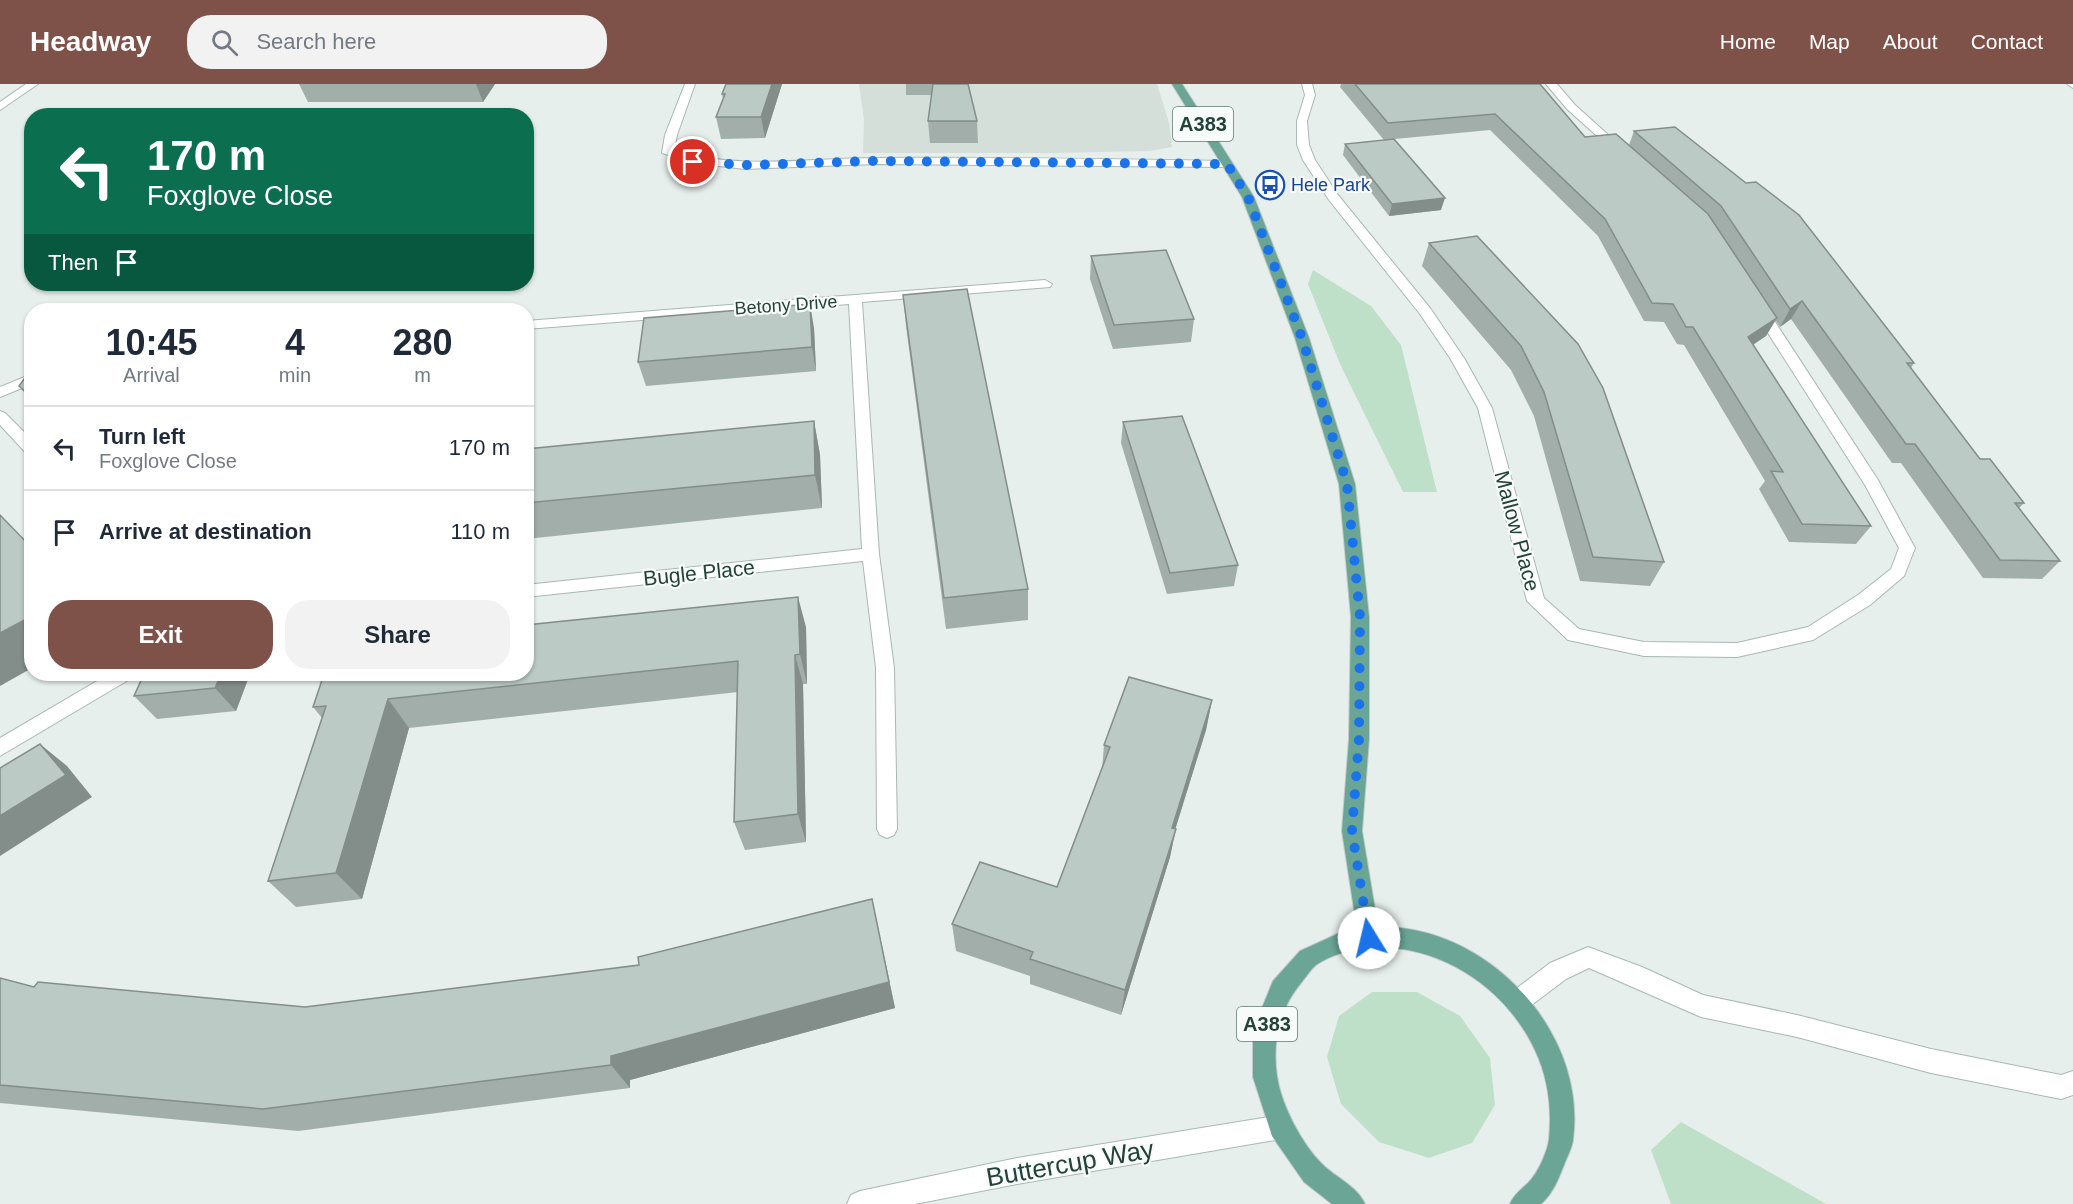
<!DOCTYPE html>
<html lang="en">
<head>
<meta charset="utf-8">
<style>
	:root { --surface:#fff; --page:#f2f2f3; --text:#1f2937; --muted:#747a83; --line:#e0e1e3; --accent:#7f5249 }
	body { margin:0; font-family:Arial,sans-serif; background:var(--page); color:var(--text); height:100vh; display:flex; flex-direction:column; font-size:22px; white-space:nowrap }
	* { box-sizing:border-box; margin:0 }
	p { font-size:20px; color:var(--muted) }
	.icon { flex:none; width:33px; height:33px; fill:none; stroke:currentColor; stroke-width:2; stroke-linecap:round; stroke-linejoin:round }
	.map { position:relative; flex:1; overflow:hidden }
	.drawer { position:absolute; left:24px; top:219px; width:510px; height:378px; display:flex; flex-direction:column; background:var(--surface); border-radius:24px; box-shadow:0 2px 4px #0004 }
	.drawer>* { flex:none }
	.guide { position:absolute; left:24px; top:24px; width:510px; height:183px; border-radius:24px; box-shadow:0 2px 4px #0004; background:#0b6e4f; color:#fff; overflow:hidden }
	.pin { position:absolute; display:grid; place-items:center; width:51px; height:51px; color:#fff; margin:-26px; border:3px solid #fff; border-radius:50%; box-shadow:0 2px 6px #0007 }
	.me { position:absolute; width:66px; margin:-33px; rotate:351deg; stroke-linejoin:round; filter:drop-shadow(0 0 4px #0008) }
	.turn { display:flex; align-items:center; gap:21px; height:126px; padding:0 24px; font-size:27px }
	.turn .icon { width:78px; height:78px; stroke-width:2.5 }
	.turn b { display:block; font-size:42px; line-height:51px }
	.then { display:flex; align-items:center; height:57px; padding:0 24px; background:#0003; gap:12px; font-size:22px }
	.eta { display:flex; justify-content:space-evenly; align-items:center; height:102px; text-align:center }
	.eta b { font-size:36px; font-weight:700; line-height:42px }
	.cta { display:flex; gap:12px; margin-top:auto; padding:12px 24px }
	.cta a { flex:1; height:69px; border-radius:24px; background:var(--accent); color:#fff; font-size:24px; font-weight:700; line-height:69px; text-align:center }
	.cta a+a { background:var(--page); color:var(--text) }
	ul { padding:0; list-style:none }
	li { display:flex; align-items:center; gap:18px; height:84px; padding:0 24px; border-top:2px solid var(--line) }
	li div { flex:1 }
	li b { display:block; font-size:22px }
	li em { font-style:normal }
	header { display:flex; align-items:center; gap:36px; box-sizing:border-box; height:84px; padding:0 30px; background:var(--accent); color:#fff }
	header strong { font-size:28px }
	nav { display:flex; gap:33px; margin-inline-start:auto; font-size:21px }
	.search { width:420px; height:54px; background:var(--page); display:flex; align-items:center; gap:15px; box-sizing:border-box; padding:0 21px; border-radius:24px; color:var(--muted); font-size:22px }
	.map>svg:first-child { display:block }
	.built { fill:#d4dfda }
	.green { fill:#bfe0c8 }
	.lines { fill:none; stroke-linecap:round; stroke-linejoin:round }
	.service-casing { stroke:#a8b8b2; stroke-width:2 }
	.minor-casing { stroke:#a8b8b2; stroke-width:2 }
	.primary-casing { stroke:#c2cac8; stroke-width:2 }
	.service { fill:#fff; fill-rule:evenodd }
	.minor { fill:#fff; fill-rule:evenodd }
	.primary { fill:#6aa596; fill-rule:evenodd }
	.wall { fill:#a1aea9 }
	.shaded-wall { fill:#838d89 }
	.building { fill:#bbcac4; stroke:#838d89; stroke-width:1.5 }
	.route { stroke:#1a73e8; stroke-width:10; stroke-dasharray:0 18 }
	.labels { text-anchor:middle; stroke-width:4.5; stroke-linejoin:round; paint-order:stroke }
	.far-transit-label { font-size:18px; fill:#164399; stroke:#f7fbf9; text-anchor:start }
	.far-street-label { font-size:18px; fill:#24423a; stroke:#f7fbf9 }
	.shield { fill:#f7fbf9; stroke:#637a73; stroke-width:1.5 }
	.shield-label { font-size:20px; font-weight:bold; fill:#24423a }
	.street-label { font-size:21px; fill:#24423a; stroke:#f7fbf9 }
	.near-street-label { font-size:26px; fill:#24423a; stroke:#f7fbf9 }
</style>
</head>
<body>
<header>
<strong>Headway</strong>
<div class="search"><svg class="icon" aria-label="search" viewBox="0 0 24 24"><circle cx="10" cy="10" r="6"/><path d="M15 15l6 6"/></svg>Search here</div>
<nav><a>Home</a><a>Map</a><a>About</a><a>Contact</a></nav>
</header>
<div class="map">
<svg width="2073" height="1120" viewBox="0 0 2073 1120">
	<rect width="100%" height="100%" fill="#e6efeb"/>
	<polygon class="built" points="859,0 1157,0 1169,39 1172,63 1150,67 1055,69 863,69 864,36"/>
	<g class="green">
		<polygon points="1313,186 1371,222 1401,261 1437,408 1403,408 1340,280 1308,200"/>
		<polygon points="1372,908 1417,908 1460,932 1490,974 1495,1021 1472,1059 1429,1074 1379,1058 1341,1020 1327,973 1339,932"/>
		<polygon points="1681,1038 1826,1120 1671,1120 1651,1066"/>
	</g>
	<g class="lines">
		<g class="service-casing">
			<g id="service">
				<polygon points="26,0 38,0 0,26 0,18"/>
				<polygon points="1588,863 1642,883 1703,911 1797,931 1931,965 2061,991 2073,987 2073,1011 2061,1015 1931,989 1797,953 1701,933 1589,884 1566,895 1525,926 1517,929 1509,926 1506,918 1509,910 1550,879"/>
			</g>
		</g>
		<g class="minor-casing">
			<g id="minor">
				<path d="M685 0H695L677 51 674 67C741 86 809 74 877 74 994 73 1110 75 1227 77L1233 80 1227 83 876 80 745 85 693 79 662 69 665 51Z"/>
				<polygon points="1302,0 1312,0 1315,11 1307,37 1309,61 1315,76 1338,111 1430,224 1464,274 1492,324 1544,514 1579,545 1644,558 1737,559 1808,543 1858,511 1891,485 1899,464 1865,401 1752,224 1759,220 1766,224 1878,396 1915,464 1904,492 1870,521 1813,556 1737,573 1644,572 1568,556 1527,517 1478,324 1450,274 1420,230 1329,116 1303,76 1297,61 1297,37 1305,11"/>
				<polygon points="1546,0 1557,0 1575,21 1625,66 1625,70 1617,70 1567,25"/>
				<polygon points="2067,0 2073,0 2073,4"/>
				<polygon points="1045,196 1052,200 1050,203 862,218 879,470 894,584 897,745 894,751 887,754 880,751 877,745 876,584 863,477 526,513 526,501 862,465 849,220 526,245 526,237"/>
				<polygon points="32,290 32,300 0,313 0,303"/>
				<polygon points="0,327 5,329 32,356 32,371 27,370 0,341"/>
				<polygon points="109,590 132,590 130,595 0,672 0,654"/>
				<polygon points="1281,1031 1290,1034 1293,1043 1290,1052 1281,1055 1017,1100 915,1120 847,1120 851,1111 860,1107 1017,1074"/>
			</g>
		</g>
		<g class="primary-casing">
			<path id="primary" d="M1172 0H1182L1254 113 1309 254 1355 400 1369 533V655L1362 747 1378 843C1391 842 1402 844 1414 846 1507 864 1586 959 1573 1056 1572 1064 1567 1073 1564 1081 1558 1096 1553 1109 1541 1120H1510C1515 1108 1526 1103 1533 1093 1540 1084 1548 1065 1549 1055 1552 1025 1548 993 1535 966 1505 902 1437 858 1367 864 1350 866 1330 871 1316 881 1310 886 1306 893 1301 899 1279 925 1272 959 1277 992 1281 1021 1302 1060 1322 1080 1336 1094 1357 1102 1365 1120H1332L1304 1098 1272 1052 1253 993V946L1273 897 1300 867 1346 846 1357 845 1342 747 1349 655 1351 533 1339 400 1295 254 1242 113Z"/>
		</g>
		<use href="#service" class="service"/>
		<use href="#minor" class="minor"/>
		<use href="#primary" class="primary"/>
	</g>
	<g class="wall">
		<polygon points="299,0 495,0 483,18 308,18"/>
		<polygon points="726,0 782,0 765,54 721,55 716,33 723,15 722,10"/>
		<polygon points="906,0 968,0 977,37 978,59 930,59 928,37 932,11 906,11"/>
		<polygon points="1341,0 1540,0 1585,53 1629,61 1634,47 1914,279 1911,284 1980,375 2024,419 2019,424 2060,477 2042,495 1983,494 1901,379 1892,379 1791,235 1780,243 1775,236 1766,252 1753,261 1871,442 1856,460 1789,458 1759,405 1765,397 1684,261 1677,260 1664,238 1644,237 1598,152 1490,46 1384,56 1340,3"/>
		<polygon points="1345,60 1441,126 1389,132 1343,71"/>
		<polygon points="1477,152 1664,478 1650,502 1580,497 1534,332 1511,286 1422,182 1429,159"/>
		<polygon points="1091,172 1194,235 1191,258 1113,265 1090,195"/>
		<polygon points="903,211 1028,505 1028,536 946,545 906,242"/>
		<polygon points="814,244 816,287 646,302 638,278"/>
		<polygon points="32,284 32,317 19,302"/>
		<polygon points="814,337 820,371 822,424 526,455 526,365"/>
		<polygon points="1123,338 1238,481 1234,502 1167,510 1121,359"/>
		<polygon points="806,543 807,600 803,600 806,758 745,766 734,738 738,608 409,644 362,815 296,823 268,797 322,634 313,623"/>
		<polygon points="144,590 250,590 236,627 157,635 134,612"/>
		<polygon points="1212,616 1206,646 1175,745 1170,773 1121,931 1030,900 1030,892 956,867 952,840 1057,803 1102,686 1104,661"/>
		<polygon points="872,815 895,924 630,996 630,1004 298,1047 0,1019 0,894 34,903 305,923 639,881"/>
	</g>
	<g class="shaded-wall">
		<polygon points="476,0 495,0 483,18"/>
		<polygon points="772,0 782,0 765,54 761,33"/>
		<polygon points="1445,114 1441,126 1389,132 1392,120"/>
		<polygon points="1802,217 1791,235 1780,243 1790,225"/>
		<polygon points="810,220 814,244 816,287 812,263"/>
		<polygon points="1777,234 1766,252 1737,271 1748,253"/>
		<polygon points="814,337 820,371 822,424 815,391"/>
		<polygon points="798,513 806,543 807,600 800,570"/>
		<polygon points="32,532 32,584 0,602 0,549"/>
		<polygon points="795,571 803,600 806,758 798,730"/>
		<polygon points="221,590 250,590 236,627 215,604"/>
		<polygon points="388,615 409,644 362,815 336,789"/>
		<polygon points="1212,616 1206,646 1167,772 1172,744"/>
		<polygon points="40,660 67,682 92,713 0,772 0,732"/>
		<polygon points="1176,745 1170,773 1121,931 1125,906"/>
		<polygon points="872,815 895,924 630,996 630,1004 611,981 611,972"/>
	</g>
	<g class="building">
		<polygon points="726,0 772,0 761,33 716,33 725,10 722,10"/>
		<polygon points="933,0 968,0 977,37 928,37"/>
		<polygon points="1355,0 1540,0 1585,53 1616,50 1708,130 1777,234 1748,253 1871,442 1802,440 1771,387 1783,388 1693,243 1686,243 1673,220 1652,219 1605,135 1495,30 1388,39"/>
		<polygon points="1675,43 1746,99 1756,98 1799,131 1914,279 1907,279 1980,375 1990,375 2024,419 2015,419 2060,477 2000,476 1915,360 1906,360 1802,217 1790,225 1721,122 1634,47"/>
		<polygon points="1394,55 1445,114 1392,120 1345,60"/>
		<polygon points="1477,152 1578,260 1603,304 1664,478 1593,473 1544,308 1521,262 1429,159"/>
		<polygon points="1166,166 1194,235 1114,241 1091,172"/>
		<polygon points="967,205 1028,505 944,514 903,211"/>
		<polygon points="810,220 812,263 638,278 644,234"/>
		<polygon points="32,284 32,314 19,302"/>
		<polygon points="1182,332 1238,481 1170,489 1123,338"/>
		<polygon points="814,337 815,391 526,419 526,365"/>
		<polygon points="0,431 32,464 32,532 0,549"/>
		<polygon points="798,513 800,570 795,571 798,730 734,738 738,577 388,615 336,789 268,797 326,622 313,623 324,590 526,590 526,541"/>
		<polygon points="144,590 221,590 215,604 134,612"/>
		<polygon points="1129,593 1212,616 1172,744 1176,745 1125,906 1030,875 1033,868 952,840 980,778 1057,803 1110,663 1104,661"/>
		<polygon points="40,660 66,691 0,732 0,684"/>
		<polygon points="872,815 889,898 611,972 611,981 263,1025 0,1001 0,894 34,903 38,898 305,923 639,881 638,873"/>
	</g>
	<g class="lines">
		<polyline class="route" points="693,78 748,81 874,77 1227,80 1248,113 1302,254 1347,400 1360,533 1359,655 1352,747 1369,854"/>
	</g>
	<defs>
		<g id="bus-ring" transform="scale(1.5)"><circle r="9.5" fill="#f7fbf9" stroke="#1a4fb4" stroke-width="1.5"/><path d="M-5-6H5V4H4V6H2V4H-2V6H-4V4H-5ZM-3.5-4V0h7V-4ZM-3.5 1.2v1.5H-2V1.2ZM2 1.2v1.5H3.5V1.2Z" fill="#1a4fb4"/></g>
	</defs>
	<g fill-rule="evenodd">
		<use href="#bus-ring" x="1270" y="101"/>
	</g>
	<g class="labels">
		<g class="far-transit-label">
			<text x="1291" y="107">Hele Park</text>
		</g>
		<g class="far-street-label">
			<text transform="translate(786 221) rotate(-4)" y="6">Betony Drive</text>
		</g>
		<g class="shield">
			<rect x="1173" y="23" width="60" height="34" rx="4.5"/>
			<rect x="1237" y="923" width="60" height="34" rx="4.5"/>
		</g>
		<g class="shield-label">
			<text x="1203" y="47">A383</text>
			<text x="1267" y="947">A383</text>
		</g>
		<g class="street-label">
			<text transform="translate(1517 447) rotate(75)" y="7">Mallow Place</text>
			<text transform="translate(699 489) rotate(-6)" y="7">Bugle Place</text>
		</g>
		<g class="near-street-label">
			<text transform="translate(1070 1079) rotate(-10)" y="9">Buttercup Way</text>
		</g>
	</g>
</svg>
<div class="pin" style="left:693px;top:78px;background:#d93025"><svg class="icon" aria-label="arrive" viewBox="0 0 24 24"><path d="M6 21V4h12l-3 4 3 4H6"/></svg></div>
<svg class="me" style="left:1369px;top:854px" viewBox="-20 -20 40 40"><circle r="19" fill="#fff"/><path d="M0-13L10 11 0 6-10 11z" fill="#1a73e8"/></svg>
<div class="guide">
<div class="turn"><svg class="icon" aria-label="left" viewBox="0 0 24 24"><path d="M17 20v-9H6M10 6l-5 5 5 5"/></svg><div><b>170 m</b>Foxglove Close</div></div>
<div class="then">Then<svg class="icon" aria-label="arrive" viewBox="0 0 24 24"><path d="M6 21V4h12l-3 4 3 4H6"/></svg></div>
</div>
<section class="drawer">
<div class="eta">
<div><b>10:45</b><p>Arrival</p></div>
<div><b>4</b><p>min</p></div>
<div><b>280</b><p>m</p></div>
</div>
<ul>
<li><svg class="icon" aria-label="left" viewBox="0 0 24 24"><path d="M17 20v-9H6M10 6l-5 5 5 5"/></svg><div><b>Turn left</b><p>Foxglove Close</p></div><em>170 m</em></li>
<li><svg class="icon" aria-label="arrive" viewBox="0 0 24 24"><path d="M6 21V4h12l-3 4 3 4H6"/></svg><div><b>Arrive at destination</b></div><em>110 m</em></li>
</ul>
<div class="cta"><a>Exit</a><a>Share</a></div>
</section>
</div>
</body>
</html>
